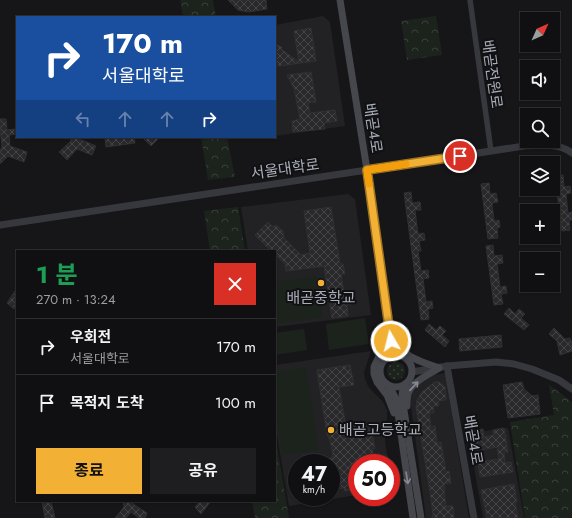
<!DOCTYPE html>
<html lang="ko">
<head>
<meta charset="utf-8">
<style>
	:root { --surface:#101012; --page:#1e1e20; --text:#f1f3f6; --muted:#9c9d9f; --line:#303032; --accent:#f2b134 }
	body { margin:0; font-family:Jost,"Noto Sans KR",sans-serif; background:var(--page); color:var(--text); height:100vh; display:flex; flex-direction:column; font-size:15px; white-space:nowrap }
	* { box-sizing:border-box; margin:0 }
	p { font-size:13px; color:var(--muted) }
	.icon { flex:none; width:22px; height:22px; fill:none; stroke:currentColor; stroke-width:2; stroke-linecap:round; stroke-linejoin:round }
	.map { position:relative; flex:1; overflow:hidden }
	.details { position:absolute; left:16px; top:250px; width:260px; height:252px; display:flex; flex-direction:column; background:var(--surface); border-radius:0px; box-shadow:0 1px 3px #0004,0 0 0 1px var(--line) }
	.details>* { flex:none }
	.banner { position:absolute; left:16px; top:16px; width:260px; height:122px; border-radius:0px; box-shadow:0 1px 3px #0004,0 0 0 1px var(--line); background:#1a4fa0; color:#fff; overflow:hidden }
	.needle { width:26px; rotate:45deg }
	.buttons { position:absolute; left:520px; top:12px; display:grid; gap:8px }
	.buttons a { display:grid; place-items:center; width:40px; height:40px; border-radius:0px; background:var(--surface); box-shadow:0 1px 3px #0004,0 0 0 1px var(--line); font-size:20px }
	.speed { position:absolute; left:288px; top:454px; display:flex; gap:8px; font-size:20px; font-weight:700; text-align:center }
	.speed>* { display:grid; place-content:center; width:52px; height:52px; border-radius:50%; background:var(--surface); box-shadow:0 1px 3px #0004,0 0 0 1px var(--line); line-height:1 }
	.speed small { font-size:10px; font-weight:400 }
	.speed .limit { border:6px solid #d22; background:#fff; color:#111 }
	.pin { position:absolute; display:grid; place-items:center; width:34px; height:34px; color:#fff; margin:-17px; border:2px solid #fff; border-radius:50%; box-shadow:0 1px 4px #0007 }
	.me { position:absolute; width:44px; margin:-22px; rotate:352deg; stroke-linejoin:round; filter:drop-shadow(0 0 3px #0008) }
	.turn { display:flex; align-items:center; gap:14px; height:84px; padding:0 20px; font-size:18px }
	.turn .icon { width:52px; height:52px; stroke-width:2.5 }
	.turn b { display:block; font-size:28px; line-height:34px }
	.lanes { display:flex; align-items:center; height:38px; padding:0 20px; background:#0003; justify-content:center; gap:20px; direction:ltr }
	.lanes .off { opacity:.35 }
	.round { display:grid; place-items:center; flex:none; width:42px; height:42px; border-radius:0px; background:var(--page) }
	.headline { display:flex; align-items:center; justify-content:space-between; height:68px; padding:0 20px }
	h1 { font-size:24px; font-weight:700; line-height:30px; color:#1e9e55 }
	.action { display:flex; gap:8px; margin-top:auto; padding:8px 20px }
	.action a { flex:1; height:46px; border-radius:0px; background:var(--accent); color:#111; font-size:16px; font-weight:700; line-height:46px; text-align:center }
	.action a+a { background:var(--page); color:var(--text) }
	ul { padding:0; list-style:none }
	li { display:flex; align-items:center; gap:12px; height:56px; padding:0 20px; border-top:1px solid var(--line) }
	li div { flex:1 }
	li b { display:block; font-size:15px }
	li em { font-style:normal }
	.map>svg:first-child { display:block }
	.built { fill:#222225; fill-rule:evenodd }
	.grass { fill:url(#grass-dots) }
	.park { fill:url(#park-crowns) }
	.pitch { fill:#1c231d }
	.building { fill:url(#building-cross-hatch); stroke:#303034 }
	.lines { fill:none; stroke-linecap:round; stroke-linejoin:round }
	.minor { stroke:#37383d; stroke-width:5.5 }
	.tertiary { stroke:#37383d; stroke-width:7 }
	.secondary { stroke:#45474d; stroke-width:7 }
	.oneway { stroke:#858993 }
	.route-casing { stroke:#9d7322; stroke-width:10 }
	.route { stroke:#f2b134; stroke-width:7 }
	.slow { stroke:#f59e0b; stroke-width:7 }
	.poi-dot { fill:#f2b134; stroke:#111113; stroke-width:1.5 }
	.labels { text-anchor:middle; stroke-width:4; stroke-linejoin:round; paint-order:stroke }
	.street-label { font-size:15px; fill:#a8adb8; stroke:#111113 }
	.poi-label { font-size:15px; fill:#a8adb8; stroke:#111113 }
</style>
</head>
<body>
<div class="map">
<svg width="572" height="518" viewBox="0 0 572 518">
	<defs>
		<pattern id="grass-dots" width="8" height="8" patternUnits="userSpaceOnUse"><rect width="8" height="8" fill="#1c231d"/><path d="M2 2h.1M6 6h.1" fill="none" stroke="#3a403c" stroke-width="1.8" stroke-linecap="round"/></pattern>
		<pattern id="park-crowns" width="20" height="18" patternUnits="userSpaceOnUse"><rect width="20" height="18" fill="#1c231d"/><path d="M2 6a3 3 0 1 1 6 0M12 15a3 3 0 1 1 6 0" fill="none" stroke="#3a403c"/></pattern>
		<pattern id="building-cross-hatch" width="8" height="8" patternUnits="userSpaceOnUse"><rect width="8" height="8" fill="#29292c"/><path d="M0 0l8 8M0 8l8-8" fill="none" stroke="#454548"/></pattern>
	</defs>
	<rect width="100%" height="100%" fill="#161618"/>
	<g class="built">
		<polygon points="323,16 330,22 345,126 275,136 275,25"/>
		<polygon points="348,194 355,199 371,315 275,327 275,251 248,251 241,207"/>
		<path d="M371 351 366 366 364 373 365 379 368 386 372 391 383 402 387 410V419L385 443 387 454 391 463H357V495L289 506 275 423V365ZM297 463H331V497H297Z"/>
		<polygon points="445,373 469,518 426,518 410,399 412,384 425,377"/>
		<polygon points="508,428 524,518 483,518 468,433"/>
	</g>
	<circle class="grass" cx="396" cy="371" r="9"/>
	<g class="park">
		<polygon points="180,0 213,0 216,17 183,17"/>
		<polygon points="436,16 442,55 407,60 401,21"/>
		<polygon points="201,137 227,137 235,177 208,180"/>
		<polygon points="238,207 245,251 210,251 204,211"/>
		<polygon points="549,385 559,392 572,402 572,518 525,518 510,422 554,415"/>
		<polygon points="275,434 289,518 255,518 252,501 275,501"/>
	</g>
	<g class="pitch">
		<polygon points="317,276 323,317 275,324 275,282"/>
		<polygon points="365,318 369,344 329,350 326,324"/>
		<polygon points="304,329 307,350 275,355 275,333"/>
		<polygon points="306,367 319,450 282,455 275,407 275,372"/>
	</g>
	<g class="building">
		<polygon points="228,0 266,0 267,9 248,12 238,10"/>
		<polygon points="311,28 316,61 279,66 275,64 275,44 282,47 281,49 299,62 294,31"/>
		<polygon points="311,72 316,102 308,103 310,113 335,110 337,121 324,123 325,129 293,132 292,121 300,119 294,88 287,75"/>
		<polygon points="0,119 6,119 7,130 16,129 17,134 9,135 10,146 27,152 24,162 8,156 0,164 0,150 2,147 0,128"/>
		<polygon points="70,137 78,137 79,139 96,146 92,155 77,149 67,160 59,152 71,141"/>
		<polygon points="114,137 134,137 135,143 106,147 105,138"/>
		<polygon points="142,137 160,137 151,146"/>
		<polygon points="563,175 564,187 570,186 571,193 566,194 568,213 572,212 572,220 569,220 570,230 562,231 555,176"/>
		<polygon points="489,183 490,194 496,193 498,202 492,203 494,221 499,220 500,227 497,228 498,238 488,239 481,184"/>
		<polygon points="411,192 412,203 420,202 421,210 415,210 418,234 424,233 425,240 419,241 421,251 418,251 421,271 428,270 429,278 423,279 426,302 432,301 433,308 428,309 429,319 421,320 404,193"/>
		<polygon points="331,207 340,264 343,264 345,274 341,274 344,293 349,292 351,304 347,305 348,316 332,318 324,266 286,271 285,264 275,254 275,251 271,251 255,235 268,222 273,227 276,225 283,231 284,238 301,255 310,253 304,211"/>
		<polygon points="493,245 494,256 502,255 503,263 497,264 500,287 506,286 507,293 501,294 503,304 494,305 486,246"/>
		<polygon points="17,288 17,304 14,309 7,303"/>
		<polygon points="509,308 515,314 519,309 525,314 521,318 529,325 524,330 504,314"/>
		<polygon points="429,324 436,330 440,326 446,331 442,335 449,341 445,347 425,330"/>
		<polygon points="554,328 565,339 570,338 572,343 572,351 560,355 557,341 549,334"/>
		<polygon points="501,335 502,347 460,351 459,339"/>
		<polygon points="350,365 354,385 339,387 345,421 371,427 375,449 372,448 375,463 357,463 357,489 345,491 344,488 331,489 331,463 324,463 333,456 330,440 327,435 317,370"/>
		<polygon points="435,382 439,382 445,387 446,400 438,401 439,406 433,406 434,413 429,413 431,427 435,426 437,443 441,442 446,472 449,471 451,483 444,484 445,490 444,490 446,506 453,506 454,518 432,518 433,514 430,492 416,407 417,400 422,392 428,387"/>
		<polygon points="522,382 524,389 532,396 538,395 540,414 508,418 503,385"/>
		<polygon points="504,428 508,452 504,452 505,463 511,462 513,472 480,477 478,462 499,459 497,447 475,451 472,431 483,429 484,437 494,435 493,430"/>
		<polygon points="514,484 517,502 515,502 518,518 487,518 481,490"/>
		<polygon points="42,501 51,501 55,518 45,518"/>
		<polygon points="123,501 133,501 133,504 147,513 145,518 139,518 131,512 126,518 115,518 124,507"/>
		<polygon points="200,501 211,501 201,514 195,507"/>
	</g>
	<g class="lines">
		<polyline class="minor" points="470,0 491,151"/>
		<g class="tertiary">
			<path d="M0 225 367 170 524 146C539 145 560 143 572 153"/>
			<polyline points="447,366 474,518"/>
			<polyline points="412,372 447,366 496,362 514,364 532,369 559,380 572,389"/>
		</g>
		<g class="secondary">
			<polyline points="340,0 367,170 393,355"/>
			<polyline points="386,323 381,352 374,367 374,374 377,382 387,395 394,413"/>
			<path d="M392 324C395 333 398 345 405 352 412 360 429 364 439 368"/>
			<circle cx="396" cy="371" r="16"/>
			<path d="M405 385C401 391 402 397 403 404L421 518"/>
			<polyline points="389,386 396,399 413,518"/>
			<path d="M407 406C407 402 407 398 408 394 411 382 430 374 439 368"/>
		</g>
	</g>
	<defs><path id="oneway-shaft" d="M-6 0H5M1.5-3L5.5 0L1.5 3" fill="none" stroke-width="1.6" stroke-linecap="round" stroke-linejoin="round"/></defs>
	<g class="oneway">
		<use href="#oneway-shaft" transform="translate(414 386) rotate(-47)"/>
		<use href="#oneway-shaft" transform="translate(407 478) rotate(81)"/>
	</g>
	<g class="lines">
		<g class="route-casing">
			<polyline id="route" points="391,341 367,170 460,156"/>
		</g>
		<use href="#route" class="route"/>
		<polyline class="slow" points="369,184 367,170 406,164"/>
	</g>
	<g class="poi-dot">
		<circle cx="321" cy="283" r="4"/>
		<circle cx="331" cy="430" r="4"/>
	</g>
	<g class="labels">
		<g class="street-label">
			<text transform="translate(492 74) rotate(82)" y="5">배곧전원로</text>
			<text transform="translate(373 128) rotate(81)" y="5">배곧4로</text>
			<text transform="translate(285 169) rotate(-8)" y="5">서울대학로</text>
			<text transform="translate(473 440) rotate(80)" y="5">배곧4로</text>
		</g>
		<g class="poi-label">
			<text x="321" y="303">배곧중학교</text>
			<text x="339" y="435" text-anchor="start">배곧고등학교</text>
		</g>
	</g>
</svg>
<div class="buttons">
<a><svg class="needle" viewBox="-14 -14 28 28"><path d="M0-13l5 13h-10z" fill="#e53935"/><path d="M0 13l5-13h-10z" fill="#9c9d9f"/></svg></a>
<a><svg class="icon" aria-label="sound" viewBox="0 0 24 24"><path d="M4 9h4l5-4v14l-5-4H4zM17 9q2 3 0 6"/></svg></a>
<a><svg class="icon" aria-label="search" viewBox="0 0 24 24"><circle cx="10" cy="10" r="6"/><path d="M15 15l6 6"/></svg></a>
<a><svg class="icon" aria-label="layers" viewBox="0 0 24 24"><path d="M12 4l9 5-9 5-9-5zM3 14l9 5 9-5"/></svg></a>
<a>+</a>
<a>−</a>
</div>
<div class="speed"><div>47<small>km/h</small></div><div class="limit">50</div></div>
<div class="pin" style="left:460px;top:156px;background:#d93025"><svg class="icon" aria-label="arrive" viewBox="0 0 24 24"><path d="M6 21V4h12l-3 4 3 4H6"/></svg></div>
<svg class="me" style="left:391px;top:341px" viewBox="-20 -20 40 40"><circle r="17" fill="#f2b134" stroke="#fff" stroke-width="3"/><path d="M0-11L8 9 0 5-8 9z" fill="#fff"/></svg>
<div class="banner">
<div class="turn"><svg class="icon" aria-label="right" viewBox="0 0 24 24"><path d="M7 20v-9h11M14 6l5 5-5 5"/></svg><div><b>170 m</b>서울대학로</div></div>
<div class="lanes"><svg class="icon off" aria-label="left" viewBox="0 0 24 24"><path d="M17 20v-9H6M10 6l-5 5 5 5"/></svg><svg class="icon off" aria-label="ahead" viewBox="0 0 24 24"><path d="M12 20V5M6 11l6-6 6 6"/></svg><svg class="icon off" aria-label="ahead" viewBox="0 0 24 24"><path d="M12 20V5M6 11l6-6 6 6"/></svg><svg class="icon" aria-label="right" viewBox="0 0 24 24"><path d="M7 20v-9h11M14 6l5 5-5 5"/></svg></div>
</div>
<section class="details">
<div class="headline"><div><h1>1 분</h1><p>270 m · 13:24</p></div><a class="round" style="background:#d93025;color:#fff"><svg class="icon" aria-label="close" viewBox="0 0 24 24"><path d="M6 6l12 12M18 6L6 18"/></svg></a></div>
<ul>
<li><svg class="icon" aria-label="right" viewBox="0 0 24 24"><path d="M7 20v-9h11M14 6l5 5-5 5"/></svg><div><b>우회전</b><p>서울대학로</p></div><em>170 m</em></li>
<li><svg class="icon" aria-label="arrive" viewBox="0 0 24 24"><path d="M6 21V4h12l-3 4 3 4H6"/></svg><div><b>목적지 도착</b></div><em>100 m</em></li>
</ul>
<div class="action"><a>종료</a><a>공유</a></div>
</section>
</div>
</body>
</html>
